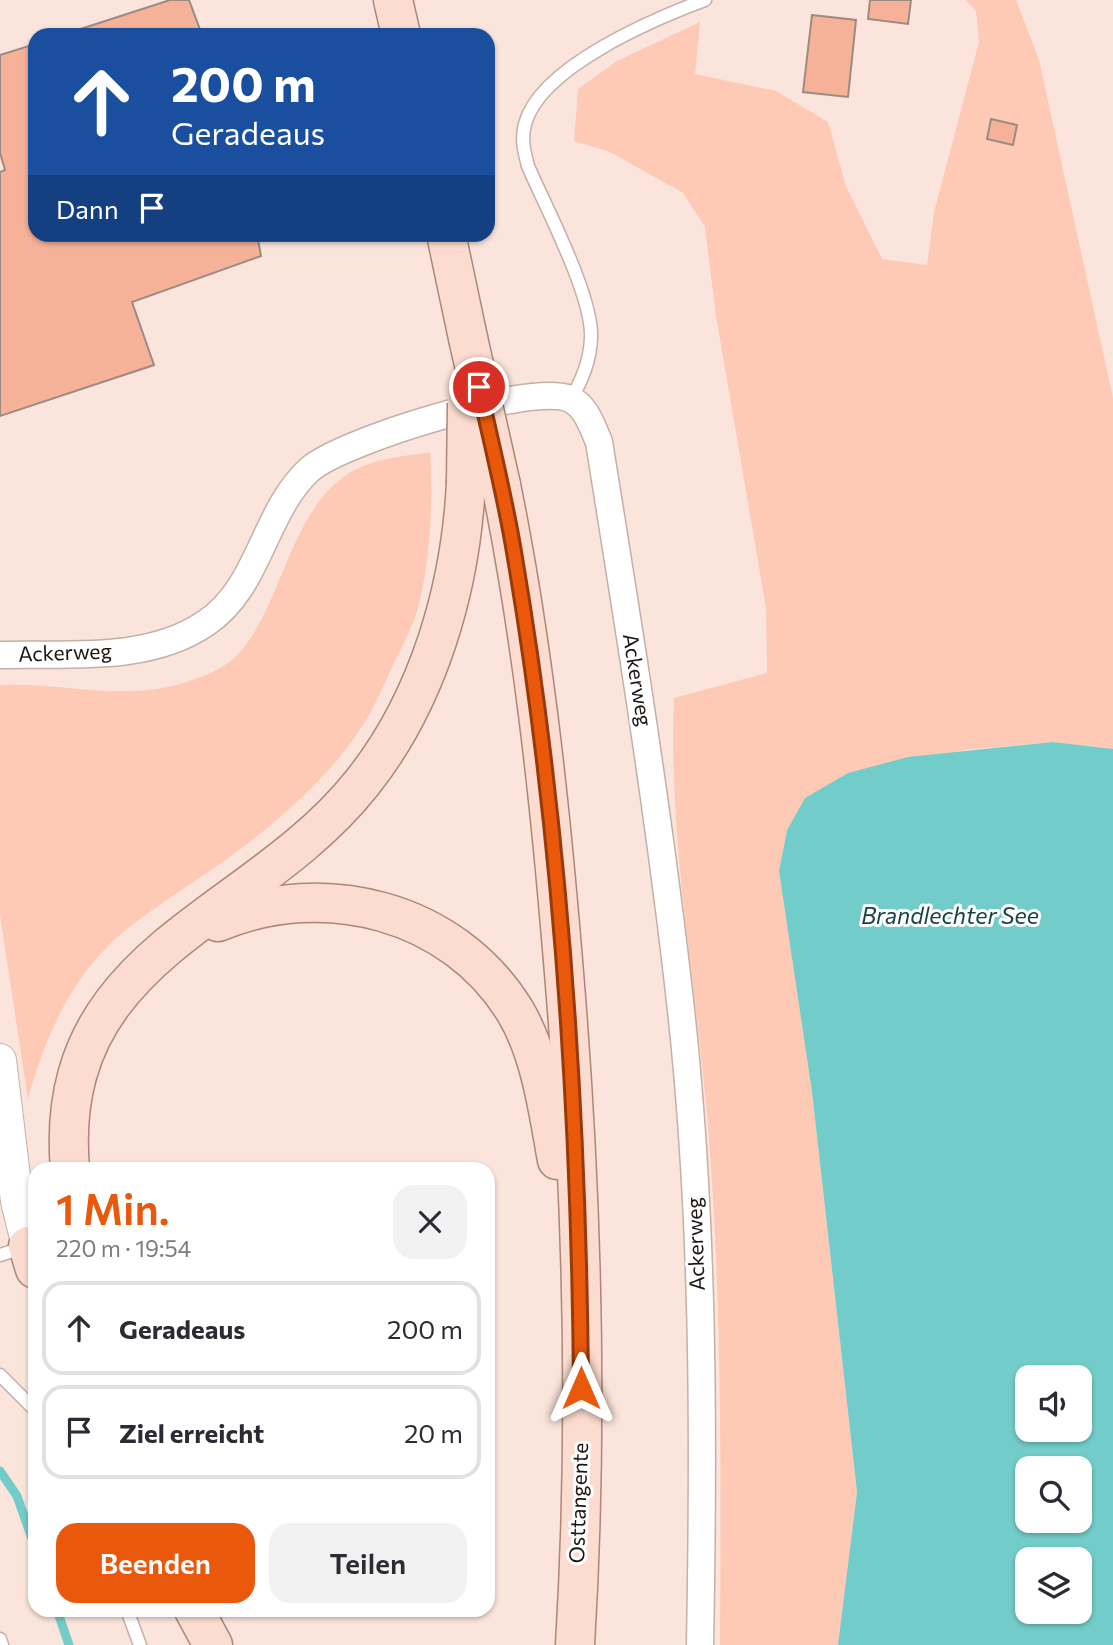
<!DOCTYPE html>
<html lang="de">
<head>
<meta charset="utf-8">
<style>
	:root { --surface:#fff; --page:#f2f2f3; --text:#2b2b33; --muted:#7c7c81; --line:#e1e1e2; --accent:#ea580c }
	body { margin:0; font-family:Commissioner,sans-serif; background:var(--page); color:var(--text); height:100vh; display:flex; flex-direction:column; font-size:26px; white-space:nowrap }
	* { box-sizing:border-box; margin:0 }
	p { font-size:23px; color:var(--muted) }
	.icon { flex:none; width:38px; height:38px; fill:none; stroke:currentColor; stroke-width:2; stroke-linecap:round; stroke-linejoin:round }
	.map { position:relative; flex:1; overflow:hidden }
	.drawer { position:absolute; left:28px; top:1162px; width:467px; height:455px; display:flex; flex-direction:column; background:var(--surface); border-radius:21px; box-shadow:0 2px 5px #0004 }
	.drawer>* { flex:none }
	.banner { position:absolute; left:28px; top:28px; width:467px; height:214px; border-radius:21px; box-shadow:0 2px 5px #0004; background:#1a4fa0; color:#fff; overflow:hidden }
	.fabs { position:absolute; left:1015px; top:1365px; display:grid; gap:14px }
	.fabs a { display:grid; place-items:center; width:77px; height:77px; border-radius:14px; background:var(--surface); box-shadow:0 2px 5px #0004; font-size:35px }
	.pin { position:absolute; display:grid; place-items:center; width:60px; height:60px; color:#fff; margin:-30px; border:4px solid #fff; border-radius:50%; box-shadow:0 2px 7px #0007 }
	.me { position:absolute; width:77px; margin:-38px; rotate:0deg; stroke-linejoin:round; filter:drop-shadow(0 0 5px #0008) }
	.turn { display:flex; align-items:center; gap:24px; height:147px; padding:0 28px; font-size:32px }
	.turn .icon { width:91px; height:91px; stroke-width:2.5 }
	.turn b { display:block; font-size:49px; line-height:60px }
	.then { display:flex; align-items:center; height:66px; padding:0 28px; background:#0003; gap:14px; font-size:26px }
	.round { display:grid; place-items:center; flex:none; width:74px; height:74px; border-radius:21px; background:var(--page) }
	.head { display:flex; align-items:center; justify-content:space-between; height:119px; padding:0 28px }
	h1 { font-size:42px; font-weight:600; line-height:52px; color:var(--accent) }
	.primary-button { display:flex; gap:14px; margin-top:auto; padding:14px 28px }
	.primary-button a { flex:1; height:80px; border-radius:21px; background:var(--accent); color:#fff; font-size:28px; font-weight:600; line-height:80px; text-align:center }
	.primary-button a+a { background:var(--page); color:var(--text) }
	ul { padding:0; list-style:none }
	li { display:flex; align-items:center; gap:21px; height:94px; margin:0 14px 10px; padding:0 14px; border:4px solid var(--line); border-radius:21px }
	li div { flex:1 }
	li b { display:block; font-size:26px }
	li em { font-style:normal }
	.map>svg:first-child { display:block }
	.green { fill:#fecab5 }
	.water { fill:#72cdca; fill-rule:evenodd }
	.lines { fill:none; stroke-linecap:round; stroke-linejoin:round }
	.stream { stroke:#72cdca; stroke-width:9 }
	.building { fill:#f5b298; stroke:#9d8a82; stroke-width:2 }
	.service-casing { stroke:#c4b0a8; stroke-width:15 }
	.minor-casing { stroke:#c4b0a8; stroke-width:29 }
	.tertiary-casing { stroke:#c4b0a8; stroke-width:34 }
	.primary-casing { stroke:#ac8778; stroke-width:41 }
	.service { stroke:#fff; stroke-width:12 }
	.minor { stroke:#fff; stroke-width:26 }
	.tertiary { stroke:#fff; stroke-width:32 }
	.primary { stroke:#fcdcd0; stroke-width:38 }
	.primary-bridge-casing { stroke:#ac8778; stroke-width:41; stroke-linecap:butt }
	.primary-bridge { stroke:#fcdcd0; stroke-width:38 }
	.route-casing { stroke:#983908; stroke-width:18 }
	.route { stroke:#ea580c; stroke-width:12 }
	.labels { text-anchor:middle; stroke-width:6; stroke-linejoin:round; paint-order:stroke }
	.street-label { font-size:21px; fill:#1b1411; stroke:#fff }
	.water-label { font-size:23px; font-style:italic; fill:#174241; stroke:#fff }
</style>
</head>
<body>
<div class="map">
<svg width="1113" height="1645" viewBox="0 0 1113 1645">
	<rect width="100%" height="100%" fill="#fae4dc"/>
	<g class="green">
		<path d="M966 0H1016L1039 60 1113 398V749L1053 742 964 750 805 798 787 830 779 871 812 1092 857 1492 838 1645H720C721 1472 722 1298 708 1126 696 983 668 841 674 698L767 673 766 608 716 316 705 227 683 193 610 152 574 141 578 89 617 61 700 22 695 74 776 91 828 122 846 186 882 259 927 265 934 212 979 42 976 11Z"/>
		<path d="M430 452C433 500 431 552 420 600 415 622 404 643 394 663 384 684 375 706 363 725 337 766 299 802 261 833 220 867 174 893 132 925 75 968 46 1033 28 1099L0 915V685C59 682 122 701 180 684 200 678 226 669 240 652 287 597 291 496 363 466 384 457 409 456 430 452Z"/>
	</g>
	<path class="water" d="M1053 742 1113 749V1645H838L857 1492 812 1092 779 871 787 830 805 798 848 773 908 757ZM1027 1377H1080V1430H1027ZM1027 1468H1080V1521H1027ZM1027 1559H1080V1612H1027Z"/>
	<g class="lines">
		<g class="stream">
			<polyline points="0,1471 17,1496 35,1547"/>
			<polyline points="57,1610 69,1645"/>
		</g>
	</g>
	<g class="building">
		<polygon points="170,0 189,0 202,35 62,35"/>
		<polygon points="870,0 911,0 908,24 868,19"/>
		<polygon points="812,15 856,20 848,97 803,92"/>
		<polygon points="35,44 35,234 257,234 261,256 132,302 154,365 0,416 0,172 5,170 0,153 0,55"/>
		<polygon points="991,119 1017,125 1013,145 987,139"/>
	</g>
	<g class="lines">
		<g class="service-casing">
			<g id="service">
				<path d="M571 400C582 379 590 362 591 338 593 296 546 208 528 166 524 151 521 139 525 124 540 67 654 19 705 0"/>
				<polyline points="0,1255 25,1247"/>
				<polyline points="0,1375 35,1410"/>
				<polyline points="127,1610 140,1645"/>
				<polyline points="0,1639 2,1645"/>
			</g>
		</g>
		<g class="minor-casing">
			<path id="minor" d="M0 655C67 653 148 663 206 623 260 587 263 513 309 470 341 441 531 382 570 399 586 406 592 426 599 442 629 628 659 814 680 1001 704 1214 704 1431 700 1645"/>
		</g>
		<g class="tertiary-casing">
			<polyline id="tertiary" points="0,1060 17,1201 28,1246"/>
		</g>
		<g class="primary-casing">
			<g id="primary">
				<polyline points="393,0 401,35"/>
				<polyline points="446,234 468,338"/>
				<path d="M501 485C532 638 549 793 562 949 582 1180 589 1414 575 1645"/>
				<path d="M218 922C324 878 453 910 515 1011 541 1054 548 1111 557 1160"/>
				<path d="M70 1169C51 951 252 922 362 783 429 699 461 587 466 482"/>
				<polyline points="28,1246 35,1269"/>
				<polyline points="194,1610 213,1645"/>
			</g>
		</g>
		<use href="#service" class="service"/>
		<use href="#minor" class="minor"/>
		<use href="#tertiary" class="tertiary"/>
		<use href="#primary" class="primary"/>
		<g class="primary-bridge-casing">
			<g id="primary-bridge">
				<polyline points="468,338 501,485"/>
				<polyline points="466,482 467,403"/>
			</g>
		</g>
		<use href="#primary-bridge" class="primary-bridge"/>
	</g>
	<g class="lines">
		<g class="route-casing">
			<path id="route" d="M479 387C491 442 505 497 514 552 561 828 579 1108 581 1388"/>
		</g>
		<use href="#route" class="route"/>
	</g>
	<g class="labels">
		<g class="street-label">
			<text transform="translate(65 653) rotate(-2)" y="7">Ackerweg</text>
			<text transform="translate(637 680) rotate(81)" y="7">Ackerweg</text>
			<text transform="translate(696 1244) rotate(-92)" y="7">Ackerweg</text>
			<text transform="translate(579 1503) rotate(-88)" y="7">Osttangente</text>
		</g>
		<g class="water-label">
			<text x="950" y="924">Brandlechter See</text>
		</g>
	</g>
</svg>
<div class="fabs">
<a><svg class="icon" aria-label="sound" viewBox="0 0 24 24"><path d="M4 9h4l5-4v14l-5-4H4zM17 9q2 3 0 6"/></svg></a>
<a><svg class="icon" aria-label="search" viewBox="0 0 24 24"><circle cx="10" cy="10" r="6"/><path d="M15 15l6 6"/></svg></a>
<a><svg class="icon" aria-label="layers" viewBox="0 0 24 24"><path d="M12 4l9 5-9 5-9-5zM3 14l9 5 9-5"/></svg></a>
</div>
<div class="pin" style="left:479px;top:387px;background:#d93025"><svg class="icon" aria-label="arrive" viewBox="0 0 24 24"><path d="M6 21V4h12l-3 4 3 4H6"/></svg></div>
<svg class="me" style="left:581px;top:1388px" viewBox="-20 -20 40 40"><path d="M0-17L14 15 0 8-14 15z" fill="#ea580c" stroke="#fff" stroke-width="4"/></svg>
<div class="banner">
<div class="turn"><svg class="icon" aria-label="ahead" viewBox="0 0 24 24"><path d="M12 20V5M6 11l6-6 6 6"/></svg><div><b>200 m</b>Geradeaus</div></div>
<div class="then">Dann<svg class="icon" aria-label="arrive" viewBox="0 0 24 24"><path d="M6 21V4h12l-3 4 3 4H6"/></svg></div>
</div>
<section class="drawer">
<div class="head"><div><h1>1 Min.</h1><p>220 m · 19:54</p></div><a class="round"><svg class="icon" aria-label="close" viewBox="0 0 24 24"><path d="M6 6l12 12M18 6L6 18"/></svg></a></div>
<ul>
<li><svg class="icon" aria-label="ahead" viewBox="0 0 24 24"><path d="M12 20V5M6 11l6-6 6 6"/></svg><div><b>Geradeaus</b></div><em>200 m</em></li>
<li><svg class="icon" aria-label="arrive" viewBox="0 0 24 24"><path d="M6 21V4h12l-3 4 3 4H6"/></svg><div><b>Ziel erreicht</b></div><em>20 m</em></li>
</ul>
<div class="primary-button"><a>Beenden</a><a>Teilen</a></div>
</section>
</div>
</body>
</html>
